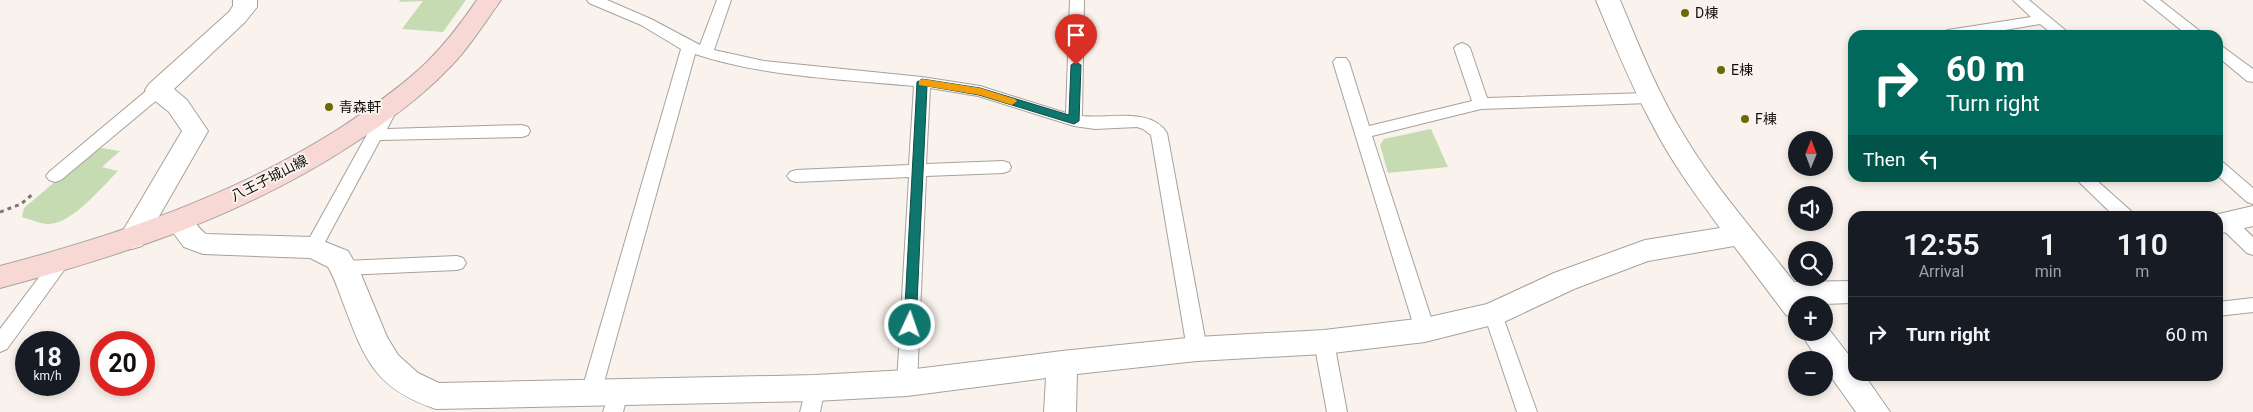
<!DOCTYPE html>
<html lang="en">
<head>
<meta charset="utf-8">
<style>
	:root { --surface:#171b24; --page:#242831; --text:#f1f3f6; --muted:#9ea1a6; --line:#363941 }
	body { margin:0; font-family:Roboto,"Noto Sans JP",sans-serif; background:var(--page); color:var(--text); height:100vh; display:flex; flex-direction:column; font-size:19px; white-space:nowrap }
	* { box-sizing:border-box; margin:0 }
	p { font-size:16px; color:var(--muted) }
	.icon { flex:none; width:28px; height:28px; fill:none; stroke:currentColor; stroke-width:2; stroke-linecap:round; stroke-linejoin:round }
	.map { position:relative; flex:1; overflow:hidden }
	.side { position:absolute; left:1848px; top:211px; width:375px; height:170px; display:flex; flex-direction:column; background:var(--surface); border-radius:15px; box-shadow:0 2px 8px #0003 }
	.side>* { flex:none }
	.top-card { position:absolute; left:1848px; top:30px; width:375px; height:152px; border-radius:15px; box-shadow:0 2px 8px #0003; background:#00695c; color:#fff; overflow:hidden }
	.needle { width:32px; rotate:1deg }
	.tools { position:absolute; left:1788px; top:131px; display:grid; gap:10px }
	.tools a { display:grid; place-items:center; width:45px; height:45px; border-radius:50%; background:var(--surface); box-shadow:0 2px 8px #0003; font-size:25px }
	.speed { position:absolute; left:15px; top:331px; display:flex; gap:10px; font-size:25px; font-weight:700; text-align:center }
	.speed>* { display:grid; place-content:center; width:65px; height:65px; border-radius:50%; background:var(--surface); box-shadow:0 2px 8px #0003; line-height:1 }
	.speed small { font-size:12px; font-weight:400 }
	.speed .limit { border:8px solid #d22; background:#fff; color:#111 }
	.pin { position:absolute; display:grid; place-items:center; width:42px; height:42px; color:#fff; margin:-51px -21px; border-radius:50% 50% 50% 0; rotate:-45deg; box-shadow:0 0 5px #0007 }
	.pin .icon { rotate:45deg }
	.me { position:absolute; width:55px; margin:-28px; rotate:3deg; stroke-linejoin:round; filter:drop-shadow(0 0 4px #0008) }
	.turn { display:flex; align-items:center; gap:18px; height:105px; padding:0 15px; font-size:22px }
	.turn .icon { width:65px; height:65px; stroke-width:2.5 }
	.turn b { display:block; font-size:35px; line-height:42px }
	.then { display:flex; align-items:center; height:48px; padding:0 15px; background:#0003; gap:10px; font-size:19px }
	.eta { display:flex; justify-content:space-evenly; align-items:center; height:85px; text-align:center }
	.eta b { font-size:30px; font-weight:600; line-height:35px }
	ul { padding:0; list-style:none }
	li { display:flex; align-items:center; gap:15px; height:75px; padding:0 15px; border-top:1px solid var(--line) }
	li div { flex:1 }
	li b { display:block; font-size:19px }
	li em { font-style:normal }
	.map>svg:first-child { display:block }
	.green { fill:#c6dbb2 }
	.lines { fill:none; stroke-linecap:round; stroke-linejoin:round }
	.lane-casing { stroke:#a7a19c; stroke-width:2 }
	.street-casing { stroke:#a7a19c; stroke-width:2 }
	.secondary-casing { stroke:#a7a19c; stroke-width:2 }
	.path { stroke:#7d7875; stroke-width:3; stroke-dasharray:4 4; stroke-linecap:butt }
	.lane { fill:#fff; fill-rule:evenodd }
	.street { fill:#fff; fill-rule:evenodd }
	.secondary { fill:#f8d8d5; fill-rule:evenodd }
	.route { fill:#0f766e; stroke:#0a4d48 }
	.slow { fill:#f59e0b }
	.poi-dot { fill:#6c6903; stroke:#faf3ed; stroke-width:2 }
	.labels { text-anchor:middle; stroke-width:4; stroke-linejoin:round; paint-order:stroke }
	.poi-label { font-size:14px; fill:#110f0d; stroke:#faf3ed; text-anchor:start }
	.street-label { font-size:14px; fill:#110f0d; stroke:#faf3ed }
</style>
</head>
<body>
<div class="map">
<svg width="2253" height="412" viewBox="0 0 2253 412">
	<rect width="100%" height="100%" fill="#faf3ed"/>
	<g class="green">
		<polygon points="400,0 466,0 443,32 402,29 423,1 399,2"/>
		<polygon points="1431,129 1448,167 1388,173 1380,145 1384,139"/>
		<path d="M96 147 120 151 102 167 118 171C103 186 71 225 48 224 40 224 30 219 22 217L24 208Z"/>
	</g>
	<g class="lines">
		<g class="lane-casing">
			<g id="lane">
				<path d="M587 0H607L651 19 700 45 717 0H731L714 50 764 61 922 77 980 86 1066 113 1070 0H1084L1082 116C1108 119 1151 107 1167 133L1207 349 1204 354 1197 357 1190 354 1187 349 1151 135 1143 129 1137 127 1095 129 1074 126 978 96 930 88 926 164 1003 161 1009 163 1011 167 1009 171 1003 173 926 176 917 383 914 389 907 391 900 389 897 383 909 177 796 182 790 180 787 176 790 172 796 170 909 165 914 86C841 79 764 77 695 54L601 393 598 399 591 401 584 399 581 393 681 49 641 25 589 3Z"/>
				<polygon points="2013,0 2029,0 2071,35 2054,35 2040,24 1976,35 1940,35 1943,32 1948,30 2031,17"/>
				<polygon points="2144,0 2160,0 2205,35 2187,35"/>
				<polygon points="1462,43 1467,45 1470,48 1487,98 1649,93 1655,94 1657,98 1655,102 1649,103 1481,109 1372,136 1435,330 1432,335 1425,338 1418,335 1415,330 1333,62 1336,58 1346,58 1349,62 1369,126 1472,101 1454,48 1457,45"/>
				<polygon points="2218,45 2223,47 2253,69 2253,82 2247,81 2218,57"/>
				<polygon points="158,85 164,86 166,90 164,94 61,180 55,182 49,180 46,176 49,172 152,86"/>
				<polygon points="391,101 397,102 399,106 387,129 522,125 528,127 530,131 528,135 522,137 380,140 319,253 313,255 307,253 304,248 385,102"/>
				<polygon points="2218,161 2224,163 2253,188 2253,204 2247,202 2218,176"/>
				<polygon points="2075,178 2094,178 2131,211 2134,216 2114,216"/>
				<polygon points="2226,216 2232,217 2253,237 2253,255 2247,253 2220,227 2218,221 2220,217"/>
				<polygon points="61,254 67,256 70,261 67,266 7,349 0,352 0,329 55,256"/>
				<polygon points="457,256 463,258 466,263 463,268 457,270 344,275 338,273 335,268 338,263 344,261"/>
				<polygon points="2253,298 2253,312 2218,316 2218,302"/>
				<polygon points="1493,307 1500,309 1502,314 1537,412 1517,412 1484,314 1486,309"/>
				<polygon points="1324,334 1331,337 1334,342 1347,412 1327,412 1314,342 1317,337"/>
				<polygon points="815,380 822,382 825,388 820,412 800,412 808,382"/>
				<polygon points="618,385 625,387 628,393 623,412 603,412 611,387"/>
			</g>
		</g>
		<g class="street-casing">
			<g id="street">
				<polygon points="233,0 257,0 257,7 245,22 174,89 187,100 208,131 142,246 132,249 122,246 118,239 182,131 169,112 149,96 145,90 149,84 229,12 233,6"/>
				<path d="M1596 0H1620C1639 46 1658 94 1685 137 1716 189 1757 234 1794 282L1852 281V303L1796 305V318L1786 315 1734 246 1648 261 1574 289 1504 322 1425 342 1324 354 1197 361 1077 374 1076 412H1044L1046 378 907 396 815 401 436 409C376 389 365 361 344 305 339 292 335 279 328 267L310 258 203 254 184 247 165 222 169 215C193 208 191 223 206 234L313 237 348 251 360 272 387 337 398 355 418 373 439 383 815 375 907 370 1062 351 1197 337 1324 330 1425 318 1487 304 1554 273 1645 240 1720 228C1695 194 1670 160 1651 122 1630 83 1613 41 1596 0Z"/>
				<polygon points="2253,206 2253,226 2218,234 2218,216 2210,216"/>
				<polygon points="1824,323 1852,359 1852,376 1865,376 1890,412 1856,412 1824,367 1824,360 1818,360 1800,332 1824,332"/>
			</g>
		</g>
		<g class="secondary-casing">
			<path id="secondary" d="M477 0H501C483 25 467 51 445 72 418 100 385 123 353 144 245 215 124 255 0 288V266C118 235 232 196 337 130 368 110 400 88 427 62 446 43 462 22 477 0Z"/>
		</g>
		<polyline class="path" points="0,212 21,204 34,193"/>
		<use href="#lane" class="lane"/>
		<use href="#street" class="street"/>
		<use href="#secondary" class="secondary"/>
	</g>
	<polygon class="route" points="1076,62 1081,65 1079,121 1074,124 979,95 927,86 916,325 915,328 906,328 904,325 917,82 922,79 980,88 1069,115 1071,65"/>
	<polygon class="slow" points="923,79 980,88 1015,99 1017,101 1012,105 980,95 919,85 919,80"/>
	<g class="poi-dot">
		<circle cx="1685" cy="13" r="5"/>
		<circle cx="1721" cy="70" r="5"/>
		<circle cx="329" cy="107" r="5"/>
		<circle cx="1745" cy="119" r="5"/>
	</g>
	<g class="labels">
		<g class="poi-label">
			<text x="1695" y="18">D棟</text>
			<text x="1731" y="75">E棟</text>
			<text x="339" y="112">青森軒</text>
			<text x="1755" y="124">F棟</text>
		</g>
		<g class="street-label">
			<text transform="translate(269 178) rotate(-27)" y="5">八王子城山線</text>
		</g>
	</g>
</svg>
<div class="tools">
<a><svg class="needle" viewBox="-14 -14 28 28"><path d="M0-13l5 13h-10z" fill="#e53935"/><path d="M0 13l5-13h-10z" fill="#9ea1a6"/></svg></a>
<a><svg class="icon" aria-label="sound" viewBox="0 0 24 24"><path d="M4 9h4l5-4v14l-5-4H4zM17 9q2 3 0 6"/></svg></a>
<a><svg class="icon" aria-label="search" viewBox="0 0 24 24"><circle cx="10" cy="10" r="6"/><path d="M15 15l6 6"/></svg></a>
<a>+</a>
<a>−</a>
</div>
<div class="speed"><div>18<small>km/h</small></div><div class="limit">20</div></div>
<div class="pin" style="left:1076px;top:65px;background:#d93025"><svg class="icon" aria-label="arrive" viewBox="0 0 24 24"><path d="M6 21V4h12l-3 4 3 4H6"/></svg></div>
<svg class="me" style="left:910px;top:325px" viewBox="-20 -20 40 40"><circle r="17" fill="#0f766e" stroke="#fff" stroke-width="3"/><path d="M0-11L8 9 0 5-8 9z" fill="#fff"/></svg>
<div class="top-card">
<div class="turn"><svg class="icon" aria-label="right" viewBox="0 0 24 24"><path d="M7 20v-9h11M14 6l5 5-5 5"/></svg><div><b>60 m</b>Turn right</div></div>
<div class="then">Then<svg class="icon" aria-label="left" viewBox="0 0 24 24"><path d="M17 20v-9H6M10 6l-5 5 5 5"/></svg></div>
</div>
<section class="side">
<div class="eta">
<div><b>12:55</b><p>Arrival</p></div>
<div><b>1</b><p>min</p></div>
<div><b>110</b><p>m</p></div>
</div>
<ul>
<li><svg class="icon" aria-label="right" viewBox="0 0 24 24"><path d="M7 20v-9h11M14 6l5 5-5 5"/></svg><div><b>Turn right</b></div><em>60 m</em></li>
</ul>
</section>
</div>
</body>
</html>
